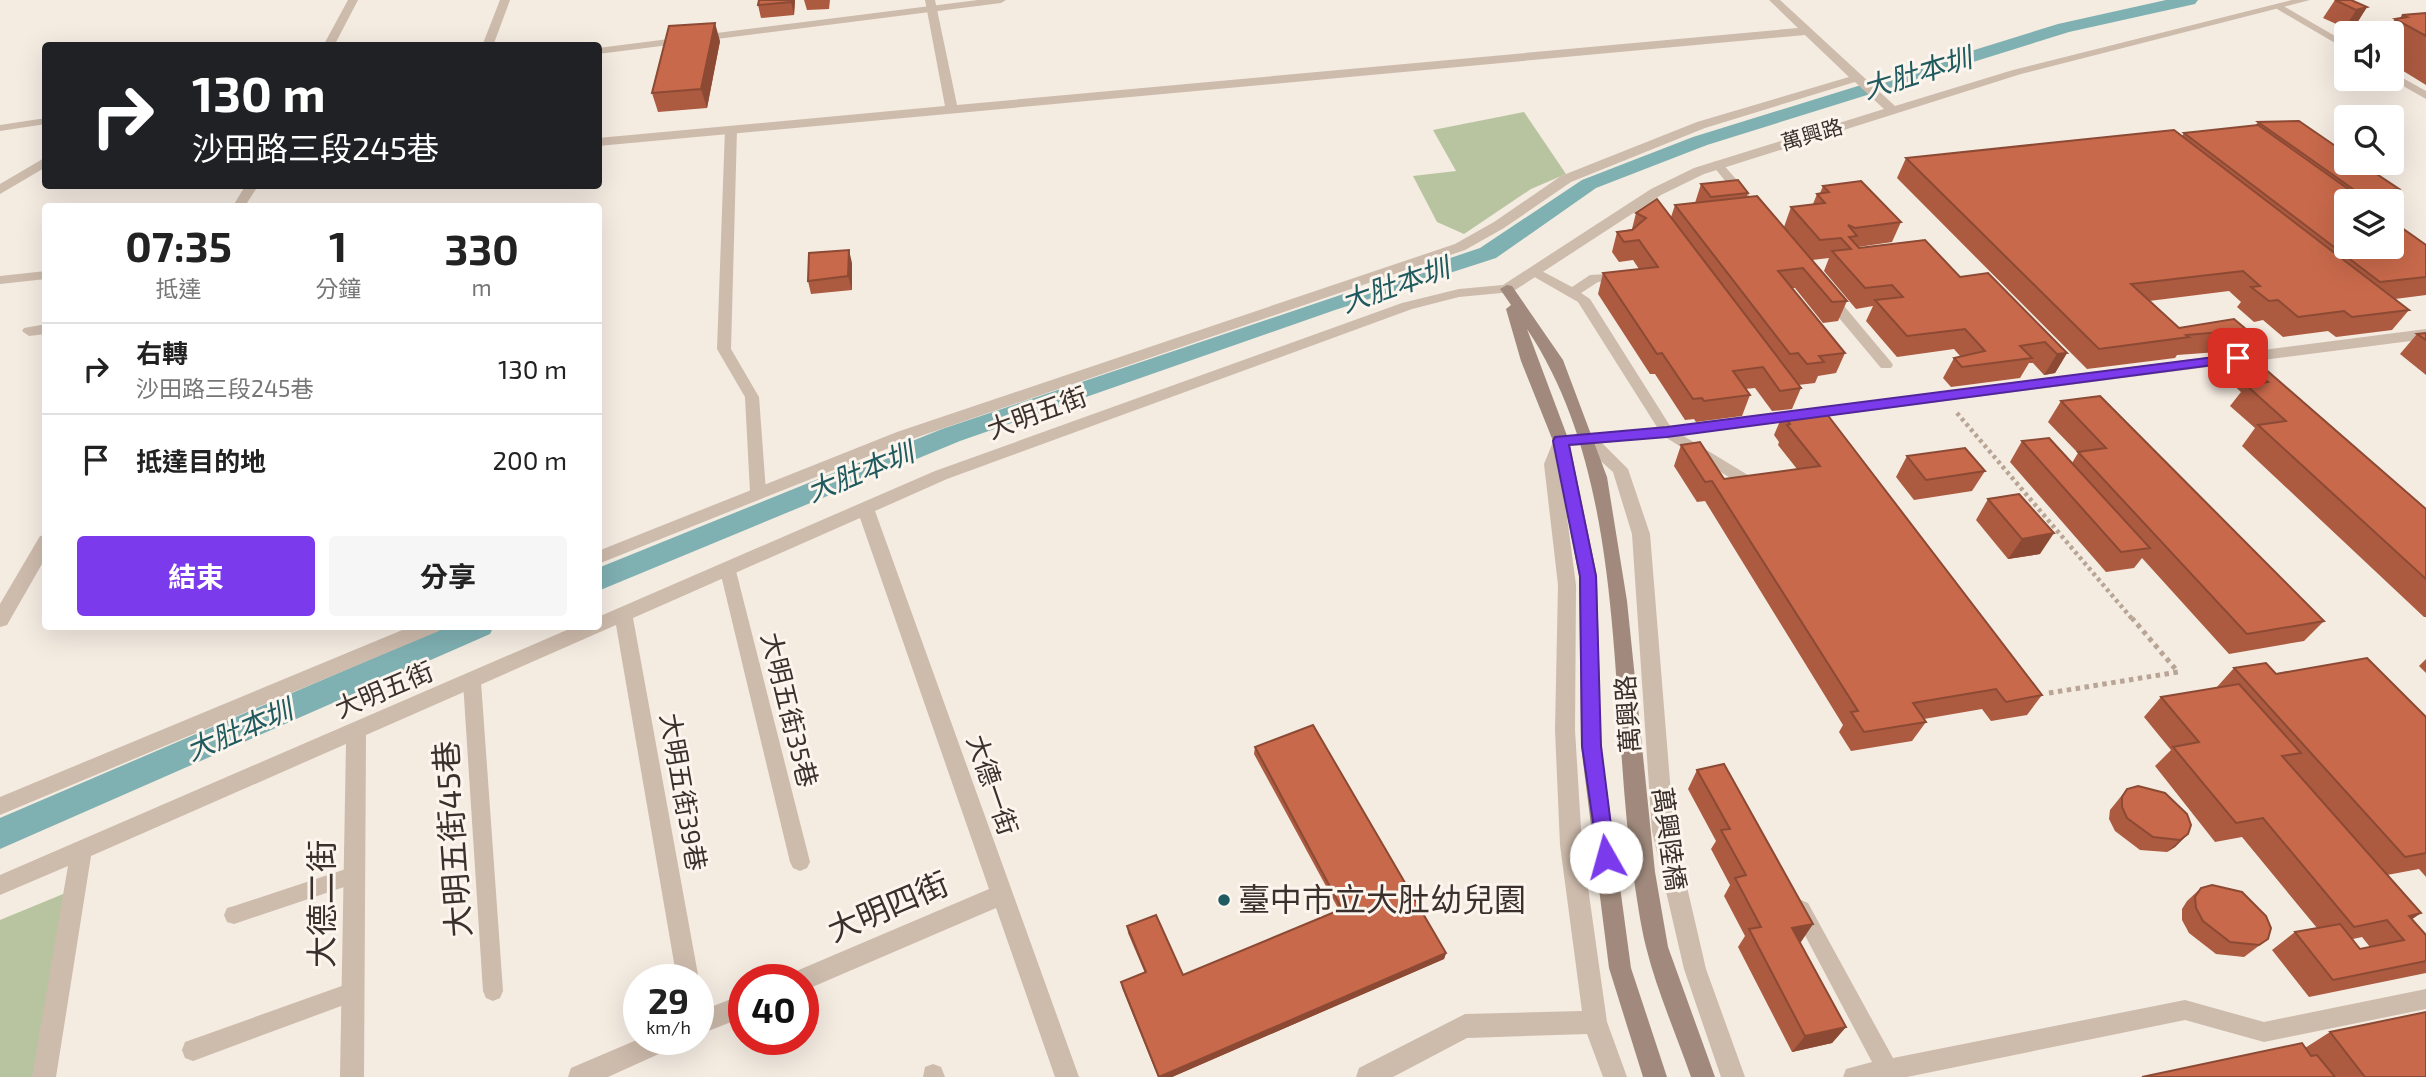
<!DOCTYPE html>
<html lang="zh-TW">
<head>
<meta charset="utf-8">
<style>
	:root { --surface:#fff; --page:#f6f6f6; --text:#222; --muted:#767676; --line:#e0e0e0; --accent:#7c3aed }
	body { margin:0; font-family:"Exo 2","Noto Sans TC",sans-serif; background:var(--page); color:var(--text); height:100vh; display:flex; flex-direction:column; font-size:26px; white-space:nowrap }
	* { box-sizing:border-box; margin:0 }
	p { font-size:23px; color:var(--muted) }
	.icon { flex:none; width:38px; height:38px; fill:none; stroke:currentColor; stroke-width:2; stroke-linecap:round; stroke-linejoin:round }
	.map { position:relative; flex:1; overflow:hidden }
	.panel { position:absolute; left:42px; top:203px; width:560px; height:427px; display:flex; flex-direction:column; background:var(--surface); border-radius:7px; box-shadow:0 7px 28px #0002 }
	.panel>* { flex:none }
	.guide { position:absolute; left:42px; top:42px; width:560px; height:147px; border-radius:7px; box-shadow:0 7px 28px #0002; background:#202124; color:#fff; overflow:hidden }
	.tools { position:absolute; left:2334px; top:21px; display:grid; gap:14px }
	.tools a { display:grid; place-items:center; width:70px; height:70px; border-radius:7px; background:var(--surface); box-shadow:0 7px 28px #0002; font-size:35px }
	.speed { position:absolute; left:623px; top:964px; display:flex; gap:14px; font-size:35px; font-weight:700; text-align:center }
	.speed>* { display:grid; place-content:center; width:91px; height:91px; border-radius:50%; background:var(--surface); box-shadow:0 7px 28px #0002; line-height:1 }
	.speed small { font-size:18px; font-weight:400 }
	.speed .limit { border:10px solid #d22; background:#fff; color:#111 }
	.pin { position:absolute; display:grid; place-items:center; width:60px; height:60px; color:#fff; margin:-30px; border-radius:14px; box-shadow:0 4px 10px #0006 }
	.me { position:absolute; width:77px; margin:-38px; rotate:353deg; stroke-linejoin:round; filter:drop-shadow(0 0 5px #0008) }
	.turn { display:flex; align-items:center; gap:24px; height:147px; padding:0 35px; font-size:32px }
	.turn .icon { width:91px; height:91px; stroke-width:2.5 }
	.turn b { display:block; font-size:49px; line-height:60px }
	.eta { display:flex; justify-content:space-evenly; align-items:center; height:119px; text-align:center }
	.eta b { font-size:42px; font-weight:700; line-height:49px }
	.button { display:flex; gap:14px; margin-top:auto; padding:14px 35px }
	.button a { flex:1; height:80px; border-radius:7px; background:var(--accent); color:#fff; font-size:28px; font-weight:700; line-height:80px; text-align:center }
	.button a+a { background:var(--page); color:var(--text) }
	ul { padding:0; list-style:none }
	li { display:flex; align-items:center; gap:21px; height:91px; padding:0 35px; border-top:2px solid var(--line) }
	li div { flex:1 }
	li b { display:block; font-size:26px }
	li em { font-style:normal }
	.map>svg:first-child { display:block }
	.green { fill:#b8c4a0 }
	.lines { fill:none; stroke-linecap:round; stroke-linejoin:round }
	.canal { fill:#7fb0b2; fill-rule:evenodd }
	.path-far1 { stroke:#b9a596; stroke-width:4.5; stroke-dasharray:3.5 3.5; stroke-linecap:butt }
	.path { stroke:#b9a596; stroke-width:5; stroke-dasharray:4.5 4.5; stroke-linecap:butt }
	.lane { fill:#cdbbac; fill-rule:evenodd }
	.street { fill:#cdbbac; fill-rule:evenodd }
	.secondary { fill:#a18a7d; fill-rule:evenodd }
	.wall { fill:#ac5a40; fill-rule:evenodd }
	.shaded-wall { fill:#8c4a34 }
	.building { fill:#c8694b; stroke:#8c4a34; stroke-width:2 }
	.route { fill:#7c3aed; stroke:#51269a; stroke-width:2 }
	.poi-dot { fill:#1f5a5e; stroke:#fbf5ee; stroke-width:2.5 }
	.labels { text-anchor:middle; stroke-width:6; stroke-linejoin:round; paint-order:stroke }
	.far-street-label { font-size:21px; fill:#3b302b; stroke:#fbf5ee }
	.street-label { font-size:26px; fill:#3b302b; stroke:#fbf5ee }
	.water-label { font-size:28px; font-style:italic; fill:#1f5a5e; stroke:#fbf5ee }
	.near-street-label { font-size:32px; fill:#3b302b; stroke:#fbf5ee }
	.near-poi-label { font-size:32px; fill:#3b302b; stroke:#fbf5ee; text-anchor:start }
</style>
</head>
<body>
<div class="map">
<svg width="2426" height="1077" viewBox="0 0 2426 1077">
	<rect width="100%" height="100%" fill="#f4ebe1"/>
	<g class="green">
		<polygon points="1524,112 1566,174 1531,189 1464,234 1437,222 1413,176 1456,171 1433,130"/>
		<polygon points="68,892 36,1077 0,1077 0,920"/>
	</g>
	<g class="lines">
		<g class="canal">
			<polygon points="2166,0 2198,0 2195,4 2069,32 1707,145 1596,188 1496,258 1335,310 960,441 598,591 598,568 942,429 1480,248 1582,180 1693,137 2058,24"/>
			<polygon points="448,626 494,626 490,634 0,849 0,818"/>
		</g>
		<polyline class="path-far1" points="1957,413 2133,620"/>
		<polyline class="path" points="2049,693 2178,672 2132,618"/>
		<g class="lane">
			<polygon points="978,0 1006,0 1001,3 598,54 598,48"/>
			<polygon points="2280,4 2347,43 2347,50 2277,9 2275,7"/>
			<polygon points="2392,72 2426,91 2426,99 2391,79"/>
			<polygon points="46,118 46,124 0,131 0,125"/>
			<polygon points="731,126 737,129 731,349 759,397 766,492 758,497 750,492 745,397 717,349 725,129"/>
			<polygon points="1717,161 1721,162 1749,194 1749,200 1741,200 1713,166 1713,162"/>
			<polygon points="1536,268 1572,287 1590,275 1626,273 1626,279 1598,282 1581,293 1590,299 1672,429 1761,483 1764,487 1761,491 1751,491 1662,435 1578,302 1531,275 1530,272"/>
			<polygon points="1829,293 1834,294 1891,362 1893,365 1891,368 1881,368 1824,300 1824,294"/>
			<polygon points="728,565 734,567 736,571 810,862 807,868 800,871 793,868 790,862 720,571 722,567"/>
			<polygon points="472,675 478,677 481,682 503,991 500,998 493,1001 486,998 483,991 463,682 466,677"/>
			<polygon points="352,867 359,870 362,876 359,882 234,924 227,922 224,915 227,908 234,906"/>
			<polygon points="1801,900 1808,903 1893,1058 2185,1000 2264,1022 2426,989 2426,1009 2264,1042 2185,1020 1907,1077 1843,1077 1846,1069 1872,1062 1791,909 1794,903"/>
			<polygon points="353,982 360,985 363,992 360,999 193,1061 185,1058 182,1050 185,1042"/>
			<polygon points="933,1064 941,1067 945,1077 923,1077 925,1067"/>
		</g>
		<g class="street">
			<polygon points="348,0 358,0 334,46 323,46"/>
			<polygon points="500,0 510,0 493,46 482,46"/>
			<polygon points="925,0 935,0 957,105 1798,28 1769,0 1780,0 1895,106 2013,70 2292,0 2310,0 2021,74 1704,174 1661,195 1512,292 1459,297 1412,309 947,479 875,511 1079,1077 1055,1077 996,908 803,991 803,980 791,980 794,972 989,889 860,518 633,618 699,980 698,983 698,980 677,980 616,625 366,735 364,1077 340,1077 346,744 91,856 56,1077 32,1077 68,866 0,895 0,875 576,626 598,626 598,617 935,471 1402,303 1459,289 1503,285 1651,189 1694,168 1884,109 1855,82 1705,128 1571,182 1504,228 1465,250 909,440 598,564 598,551 897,432 1455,244 1494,222 1561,176 1697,122 1849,77 1805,35 598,146 598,138 945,106"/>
			<polygon points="46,157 46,167 0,194 0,184"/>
			<polygon points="245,186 258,186 245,206 233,206"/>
			<polygon points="46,271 46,279 0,284 0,276"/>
			<polygon points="46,324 46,334 29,336 22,331 24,328"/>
			<polygon points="2426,329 2426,339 1667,437 1602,443 1628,469 1650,534 1674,831 1706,969 1745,1077 1721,1077 1684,969 1652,831 1632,534 1613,472 1583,445 1567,446 1560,464 1576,585 1575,730 1582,845 1607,1022 1627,1077 1603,1077 1587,1034 1467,1038 1393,1077 1356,1077 1359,1068 1465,1014 1582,1011 1560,845 1555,730 1558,585 1544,464 1555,437 1667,427"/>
			<polygon points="46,535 46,557 7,625 0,627 0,604 40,536"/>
			<polygon points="412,626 441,626 439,631 0,815 0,797"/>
			<polygon points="744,994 744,1017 698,1035 698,1012"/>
			<polygon points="639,1039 676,1040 672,1048 608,1077 568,1077 571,1068"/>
		</g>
		<path class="secondary" d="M1507 285 1512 286 1563 360 1607 477 1627 601 1655 872 1668 947 1715 1077H1691C1676 1034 1657 991 1646 947 1640 923 1637 898 1633 874 1608 698 1629 482 1527 329L1569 441 1597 576 1601 746 1631 968 1667 1077H1643L1609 968 1581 746 1579 576 1553 441 1521 361 1506 309 1511 305 1500 289Z"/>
	</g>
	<g class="wall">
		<polygon points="795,0 794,15 761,18 758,5"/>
		<polygon points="804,0 830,0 829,9 807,10"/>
		<polygon points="2335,0 2367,7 2355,26 2345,28 2323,18"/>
		<polygon points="2426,13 2426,85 2392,64 2392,33 2385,33 2395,19 2400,18 2402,15"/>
		<polygon points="720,41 707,108 658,112 652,93"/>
		<polygon points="2258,122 2399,189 2396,193 2399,195 2392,205 2392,201 2347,201 2426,245 2426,295 2395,299 2409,310 2392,330 2336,337 2328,331 2283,337 2263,320 2254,322 2237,307 2241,302 2229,291 2149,301 2179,328 2247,330 2232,351 2177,355 2175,358 2087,369 1897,178 1906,158 2182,136 2184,133 2255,126"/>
		<polygon points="1701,184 1748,193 1747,197 1784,227 1791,207 1813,204 1817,194 1820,193 1823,186 1901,222 1892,242 1858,247 1859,248 1960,277 2067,353 2055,373 2044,375 2033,363 2029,363 2020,378 1951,387 1943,378 1954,358 1960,356 1954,349 1897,357 1866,321 1873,306 1856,309 1824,271 1829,258 1812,260 1847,301 1838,321 1823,323 1795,288 1792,288 1845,353 1836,373 1818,376 1815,383 1798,385 1801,388 1792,409 1772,411 1755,388 1745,389 1750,395 1742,416 1696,422 1694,419 1685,420 1655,374 1650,374 1598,294 1603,273 1639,269 1633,260 1619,262 1612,252 1617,232 1632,229 1636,213 1671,217 1675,205 1695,203"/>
		<polygon points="852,263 852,290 811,294 808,281"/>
		<polygon points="2426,333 2426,375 2400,354 2417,334"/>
		<polygon points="2246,363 2426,509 2426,617 2424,617 2242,446 2255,428 2230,406 2241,392 2231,383"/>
		<polygon points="2061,401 2324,621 2304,641 2229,654 2142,558 2134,568 2106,572 2010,462 2022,441 2072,463 2078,453 2048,422"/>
		<polygon points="1783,414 2042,695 2027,715 1991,721 1982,709 1924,719 1926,722 1912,741 1851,751 1839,732 1843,725 1705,501 1697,502 1674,466 1681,445 1724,479 1797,469 1778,445 1779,442 1774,435"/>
		<polygon points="1907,456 1985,471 1972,491 1914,500 1896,477"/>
		<polygon points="1988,499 2040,554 2008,559 1976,520"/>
		<polygon points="2426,659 2426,673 2419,666"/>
		<path d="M2234 668 2276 674 2426 717V877L2419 869 2387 875 2421 913 2412 919 2426 935V973L2309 997 2272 950 2295 932 2317 928 2242 837 2215 842 2155 766 2171 750 2144 717 2161 697 2216 688ZM2362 937 2370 947 2360 949 2353 939Z"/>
		<polygon points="1255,747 1446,953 1444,959 1172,1077 1158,1077 1122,988 1121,982 1145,973 1128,933 1127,926 1183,975 1339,910 1254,754"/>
		<polygon points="1697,770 1813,924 1800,942 1846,1027 1832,1043 1792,1052 1738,947 1745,936 1724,896 1730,885 1711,849 1716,841 1688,789"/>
		<polygon points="2127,789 2188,834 2175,847 2167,852 2140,850 2115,831 2109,819 2110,810"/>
		<polygon points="2201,888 2268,939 2244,957 2216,954 2189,933 2182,920 2182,909 2187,901"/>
		<polygon points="2330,1032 2426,1077 2142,1077 2305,1048"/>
	</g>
	<g class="shaded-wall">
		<polygon points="792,0 795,0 794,15 791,2"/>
		<polygon points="2367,7 2355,26 2345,28 2356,10"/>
		<polygon points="715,23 720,41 707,108 701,89"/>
		<polygon points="849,250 852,263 852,290 848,276"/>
		<polygon points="2067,353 2055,373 2044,375 2057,354"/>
		<polygon points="2054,533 2040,554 2008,559 2022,539"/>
		<polygon points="2188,834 2175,847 2167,852 2180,840"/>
		<polygon points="2421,913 2396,930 2409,916"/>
		<polygon points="1813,924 1801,942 1780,946 1792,928"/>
		<polygon points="1446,953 1444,959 1172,1077 1159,1077"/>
		<polygon points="1846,1027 1832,1043 1792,1052 1805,1036"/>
	</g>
	<g class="building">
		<polygon points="759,0 792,0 791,2 758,5"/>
		<polygon points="2335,0 2351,0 2367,7 2356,10"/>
		<polygon points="2426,13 2426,36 2395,19 2407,17 2402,15"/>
		<polygon points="715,23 701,89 652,93 669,26"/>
		<polygon points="2299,121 2347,154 2347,163 2360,163 2399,189 2392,190 2399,195 2373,198 2365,193 2360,194 2258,122"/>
		<polygon points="2258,125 2365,201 2347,201 2347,247 2392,247 2392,221 2426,245 2426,277 2380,282 2184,133"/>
		<polygon points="2174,130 2409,310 2352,317 2344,311 2298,317 2278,300 2269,301 2251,287 2260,286 2243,271 2131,284 2179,328 2234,319 2247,330 2186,335 2189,337 2099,349 1906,158"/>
		<polygon points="1738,180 1748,193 1711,197 1701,184"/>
		<polygon points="1861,181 1901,222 1855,228 1848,225 1857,236 1849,237 1859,248 1925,240 1960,277 1988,273 2067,353 2057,354 2045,342 2020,346 2032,358 1962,367 1954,358 1985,351 1965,329 1907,336 1875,300 1903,297 1892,285 1865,288 1832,251 1851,249 1841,238 1820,240 1791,207 1825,203 1817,194 1829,192 1823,186"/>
		<polygon points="1757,196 1847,301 1832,302 1803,268 1778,271 1845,353 1819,356 1824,362 1807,364 1798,353 1790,354 1675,205"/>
		<polygon points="1657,199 1801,388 1780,391 1763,367 1733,371 1750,395 1704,401 1702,398 1693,399 1662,353 1657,354 1603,273 1658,267 1639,240 1624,242 1617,232 1632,230 1646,218 1636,213"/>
		<polygon points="849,250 848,276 808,281 809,253"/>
		<polygon points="2426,333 2426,340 2417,334"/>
		<polygon points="2256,361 2426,509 2426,579 2258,425 2286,421 2246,385 2268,382 2246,363"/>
		<polygon points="2100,396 2324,621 2247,634 2078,452 2106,448 2061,401"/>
		<polygon points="1823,409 2042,695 2006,702 1996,689 1913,703 1926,722 1864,732 1851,712 1858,711 1712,481 1705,482 1681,445 1700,442 1724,479 1820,466 1787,425 1790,424 1783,414"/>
		<polygon points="2049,438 2150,548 2121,552 2022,441"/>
		<polygon points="1965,448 1985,471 1926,480 1907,456"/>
		<polygon points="2019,494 2054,533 2022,539 1988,499"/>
		<polygon points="2367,658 2426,717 2426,853 2405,857 2234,668 2266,663 2276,674"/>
		<polygon points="2239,684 2301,753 2282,756 2421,913 2409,916 2426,935 2426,961 2333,980 2295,932 2340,924 2360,949 2404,940 2387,920 2354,927 2263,818 2236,823 2173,747 2199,742 2161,697"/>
		<polygon points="1313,725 1446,953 1159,1077 1121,982 1146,972 1127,926 1156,915 1183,975 1342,909 1255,747"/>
		<polygon points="1724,764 1813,924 1792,928 1846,1027 1805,1036 1749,929 1761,927 1735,878 1746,875 1721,830 1730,829 1697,770"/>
		<polygon points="2138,786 2165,793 2187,814 2191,825 2188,834 2180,840 2153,837 2127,818 2122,807 2122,797 2127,789"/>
		<polygon points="2212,885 2242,892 2266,916 2271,928 2268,939 2259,945 2230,942 2203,921 2196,908 2195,897 2201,888"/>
		<polygon points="2426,1012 2426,1077 2365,1077 2330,1032"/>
		<polygon points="2302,1043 2311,1056 2317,1055 2335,1077 2142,1077"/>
	</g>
	<polygon class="route" points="2238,354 2243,355 2243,361 1667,437 1569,445 1596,576 1601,746 1615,857 1613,863 1606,866 1599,863 1582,746 1580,576 1553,441 1555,437 1667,427"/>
	<circle class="poi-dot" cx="1224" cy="900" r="7"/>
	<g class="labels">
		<g class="far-street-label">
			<text transform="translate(1812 135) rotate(-16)" y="7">萬興路</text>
		</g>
		<g class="street-label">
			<text transform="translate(1037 413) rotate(-20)" y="9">大明五街</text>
			<text transform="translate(384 690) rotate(-23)" y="9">大明五街</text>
			<text transform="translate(789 710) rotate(76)" y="9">大明五街35巷</text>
			<text transform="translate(1628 714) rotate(-94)" y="9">萬興路</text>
			<text transform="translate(992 785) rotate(71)" y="9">大德一街</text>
			<text transform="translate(683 792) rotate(80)" y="9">大明五街39巷</text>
			<text transform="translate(1669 839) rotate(82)" y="9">萬興陸橋</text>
		</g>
		<g class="water-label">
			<text transform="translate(1917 73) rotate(-17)" y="10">大肚本圳</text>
			<text transform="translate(1395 285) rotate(-19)" y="10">大肚本圳</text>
			<text transform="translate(860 472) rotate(-22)" y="10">大肚本圳</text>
			<text transform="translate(239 730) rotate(-23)" y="10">大肚本圳</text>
		</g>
		<g class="near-street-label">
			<text transform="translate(453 839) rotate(-94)" y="11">大明五街45巷</text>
			<text transform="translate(322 904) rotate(-90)" y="11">大德二街</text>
			<text transform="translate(888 907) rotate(-23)" y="11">大明四街</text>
		</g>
		<g class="near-poi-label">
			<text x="1238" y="911">臺中市立大肚幼兒園</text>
		</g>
	</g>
</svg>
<div class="tools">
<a><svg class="icon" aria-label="sound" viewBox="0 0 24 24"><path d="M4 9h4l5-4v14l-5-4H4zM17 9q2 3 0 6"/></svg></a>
<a><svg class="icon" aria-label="search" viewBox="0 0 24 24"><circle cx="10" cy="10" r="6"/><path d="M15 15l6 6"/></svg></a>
<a><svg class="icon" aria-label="layers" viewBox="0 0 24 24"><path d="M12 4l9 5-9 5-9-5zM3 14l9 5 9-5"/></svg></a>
</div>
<div class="speed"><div>29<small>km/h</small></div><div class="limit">40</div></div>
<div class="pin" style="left:2238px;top:358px;background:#d93025"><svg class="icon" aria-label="arrive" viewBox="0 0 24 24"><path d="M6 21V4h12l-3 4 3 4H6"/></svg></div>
<svg class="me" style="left:1606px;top:857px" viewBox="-20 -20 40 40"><circle r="19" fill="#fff"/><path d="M0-13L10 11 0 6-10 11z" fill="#7c3aed"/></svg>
<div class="guide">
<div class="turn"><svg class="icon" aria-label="right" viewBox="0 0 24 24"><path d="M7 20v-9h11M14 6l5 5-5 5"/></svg><div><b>130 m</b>沙田路三段245巷</div></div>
</div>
<section class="panel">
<div class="eta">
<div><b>07:35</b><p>抵達</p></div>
<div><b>1</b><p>分鐘</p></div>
<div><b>330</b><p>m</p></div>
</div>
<ul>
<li><svg class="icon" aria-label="right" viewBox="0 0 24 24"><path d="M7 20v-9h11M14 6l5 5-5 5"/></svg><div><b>右轉</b><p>沙田路三段245巷</p></div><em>130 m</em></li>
<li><svg class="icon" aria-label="arrive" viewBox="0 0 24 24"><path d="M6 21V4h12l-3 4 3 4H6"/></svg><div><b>抵達目的地</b></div><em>200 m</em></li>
</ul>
<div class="button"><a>結束</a><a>分享</a></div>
</section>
</div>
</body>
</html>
